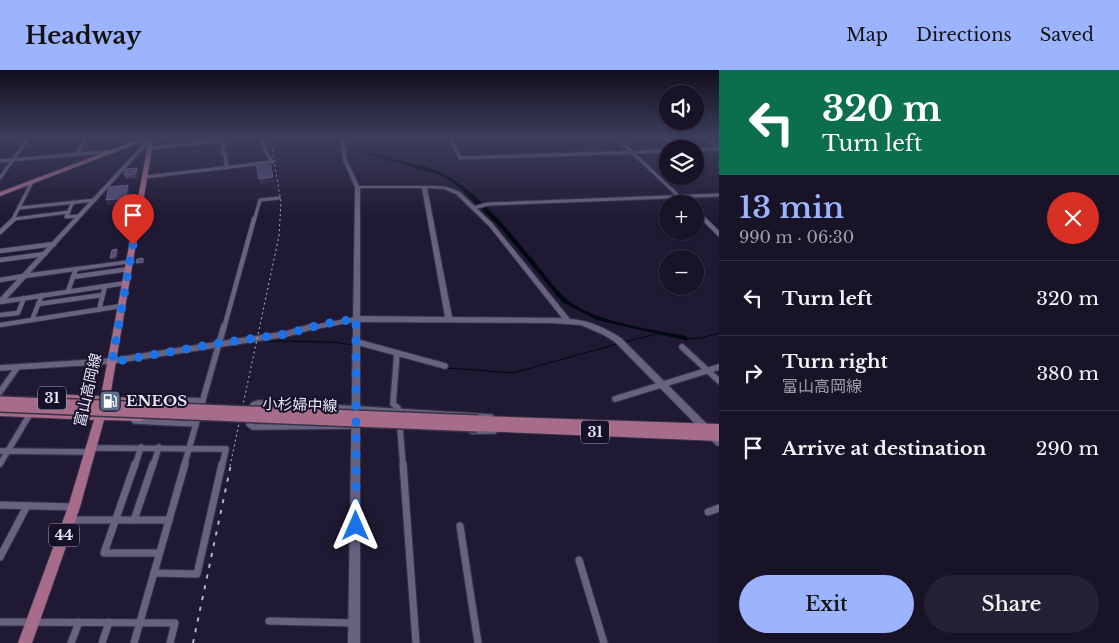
<!DOCTYPE html>
<html lang="en">
<head>
<meta charset="utf-8">
<style>
	:root { --surface:#181327; --page:#252033; --text:#f1f3f6; --muted:#9f9ea7; --line:#363244; --accent:#9cb4fd }
	body { margin:0; font-family:"Libre Baskerville","Noto Sans JP",serif; background:var(--page); color:var(--text); height:100vh; display:flex; flex-direction:column; font-size:19px; white-space:nowrap }
	* { box-sizing:border-box; margin:0 }
	p { font-size:16px; color:var(--muted) }
	.icon { flex:none; width:28px; height:28px; fill:none; stroke:currentColor; stroke-width:2; stroke-linecap:round; stroke-linejoin:round }
	.map { position:relative; flex:1; overflow:hidden }
	.panel { display:flex; flex-direction:column; background:var(--surface); width:400px }
	.panel>* { flex:none }
	.top-card { background:#0b6e4f; color:#fff; overflow:hidden }
	.controls { position:absolute; left:659px; top:15px; display:grid; gap:10px }
	.controls a { display:grid; place-items:center; width:45px; height:45px; border-radius:50%; background:var(--surface); box-shadow:0 1px 4px #0004,0 0 0 1px var(--line); font-size:25px }
	.pin { position:absolute; display:grid; place-items:center; width:42px; height:42px; color:#fff; margin:-51px -21px; border-radius:50% 50% 50% 0; rotate:-45deg; box-shadow:0 0 5px #0007 }
	.pin .icon { rotate:45deg }
	.me { position:absolute; width:55px; margin:-28px; rotate:0deg; stroke-linejoin:round; filter:drop-shadow(0 0 4px #0008) }
	.turn { display:flex; align-items:center; gap:18px; height:105px; padding:0 20px; font-size:22px }
	.turn .icon { width:65px; height:65px; stroke-width:2.5 }
	.turn b { display:block; font-size:35px; line-height:42px }
	.round { display:grid; place-items:center; flex:none; width:52px; height:52px; border-radius:26px; background:var(--page) }
	.headline { display:flex; align-items:center; justify-content:space-between; height:85px; padding:0 20px }
	h1 { font-size:30px; font-weight:600; line-height:38px; color:var(--accent) }
	.cta { display:flex; gap:10px; margin-top:auto; padding:10px 20px }
	.cta a { flex:1; height:58px; border-radius:30px; background:var(--accent); color:#111; font-size:20px; font-weight:600; line-height:58px; text-align:center }
	.cta a+a { background:var(--page); color:var(--text) }
	ul { padding:0; list-style:none }
	li { display:flex; align-items:center; gap:15px; height:75px; padding:0 20px; border-top:1px solid var(--line) }
	li div { flex:1 }
	li b { display:block; font-size:19px }
	li em { font-style:normal }
	header { display:flex; align-items:center; gap:30px; box-sizing:border-box; height:70px; padding:0 25px; background:var(--accent); color:#111 }
	header strong { font-size:24px }
	nav { display:flex; gap:28px; margin-inline-start:auto; font-size:18px }
	main { display:flex; flex:1; min-height:0 }
	.map>svg:first-child { display:block }
	.water { fill:#000911 }
	.lines { fill:none; stroke-linecap:round; stroke-linejoin:round }
	.stream { stroke:#000911; stroke-width:1 }
	.street-far3-casing { stroke:#373247; stroke-width:5 }
	.street-far2-casing { stroke:#373247; stroke-width:6 }
	.street-far1-casing { stroke:#373247; stroke-width:8 }
	.street-casing { stroke:#373247; stroke-width:9 }
	.secondary-casing { stroke:#373247; stroke-width:2 }
	.primary-casing { stroke:#373247; stroke-width:2 }
	.street-far3 { stroke:#686281; stroke-width:3 }
	.street-far2 { stroke:#686281; stroke-width:4.5 }
	.street-far1 { stroke:#686281; stroke-width:5.5 }
	.street { stroke:#686281; stroke-width:7 }
	.secondary { fill:#686281; fill-rule:evenodd }
	.primary { fill:#a76c89; fill-rule:evenodd }
	.rail-far1 { stroke:#b7b3c8; stroke-width:1; stroke-dasharray:2 3; stroke-linecap:butt }
	.rail { stroke:#b7b3c8; stroke-width:2; stroke-dasharray:4 7; stroke-linecap:butt }
	.primary-bridge-casing { stroke:#373247; stroke-width:12; stroke-linecap:butt }
	.primary-bridge { stroke:#a76c89; stroke-width:9 }
	.wall { fill:#453b66 }
	.shaded-wall { fill:#2f264b }
	.building { fill:#574e76; stroke:#6e668b }
	.route { stroke:#1a73e8; stroke-width:9; stroke-dasharray:0 16.2 }
	.labels { text-anchor:middle; stroke-width:4; stroke-linejoin:round; paint-order:stroke }
	.shield { fill:#171029; stroke:#aba7bc; stroke-width:1 }
	.shield-label { font-size:14px; font-weight:bold; fill:#ebe8fb }
	.street-label { font-size:15px; fill:#ebe8fb; stroke:#171029 }
	.poi-label { font-size:15px; font-weight:bold; fill:#ebe8fb; stroke:#171029; text-anchor:start }
</style>
</head>
<body>
<header>
<strong>Headway</strong>
<nav><a>Map</a><a>Directions</a><a>Saved</a></nav>
</header>
<main>
<div class="map">
<svg width="719" height="573" viewBox="0 0 719 573">
	<rect width="100%" height="100%" fill="#201934"/>
	<path class="water" d="M306 67 427 97C471 111 508 160 537 195 548 208 558 224 573 234 599 252 654 260 686 266L689 271 597 250 562 232 501 158 459 117 443 106Z"/>
	<g class="lines">
		<g class="stream">
			<polyline points="686,269 702,268 719,263"/>
			<polyline points="261,271 333,272 354,275"/>
			<polyline points="623,272 658,264"/>
			<polyline points="360,276 378,281"/>
			<polyline points="448,298 513,303 617,274"/>
			<polyline points="1,301 12,301"/>
			<polyline points="18,301 102,295"/>
		</g>
		<g class="street-far3-casing">
			<g id="street-far3">
				<polyline points="450,67 460,88 668,81"/>
				<polyline points="616,67 687,134"/>
				<polyline points="664,67 680,79"/>
				<polyline points="704,67 719,78"/>
				<polyline points="224,68 223,83 225,84 227,98"/>
				<polyline points="150,78 256,67"/>
				<polyline points="695,80 719,79"/>
				<polyline points="77,84 86,67"/>
				<polyline points="0,91 114,81"/>
				<polyline points="145,107 272,92 265,80 261,67"/>
				<polyline points="0,108 29,67"/>
				<polyline points="73,132 66,147 79,146"/>
				<polyline points="19,138 95,130"/>
				<polyline points="473,138 488,134 719,125"/>
				<polyline points="695,141 705,151"/>
				<polyline points="14,149 69,142"/>
				<polyline points="12,151 32,112"/>
				<polyline points="254,151 260,130 279,128"/>
			</g>
		</g>
		<g class="street-far2-casing">
			<g id="street-far2">
				<polyline points="704,149 719,164"/>
				<polyline points="0,162 14,149"/>
				<polyline points="0,181 54,174"/>
				<polyline points="0,190 45,184"/>
				<polyline points="73,207 129,199"/>
				<polyline points="0,210 24,206"/>
				<polyline points="68,221 76,199"/>
				<polyline points="0,232 126,213"/>
				<polyline points="38,234 102,225"/>
				<polyline points="99,240 105,216"/>
				<polyline points="0,245 18,243 24,228"/>
				<polyline points="32,250 42,225"/>
				<polyline points="0,255 121,236"/>
				<polyline points="224,258 254,149"/>
				<polyline points="310,258 357,249"/>
			</g>
		</g>
		<g class="street-far1-casing">
			<g id="street-far1">
				<polyline points="357,272 445,296"/>
				<polyline points="682,277 719,311"/>
				<polyline points="397,283 393,334 398,338 399,342"/>
				<polyline points="0,298 112,291 286,264 314,256"/>
				<polyline points="0,322 17,298"/>
				<polyline points="137,328 203,331"/>
				<polyline points="615,329 719,297"/>
				<polyline points="131,347 135,351 196,354"/>
				<polyline points="356,356 253,357 249,354 253,335 258,333 491,347"/>
				<polyline points="400,358 403,396"/>
				<polyline points="472,361 494,361"/>
				<polyline points="92,378 226,379 222,396"/>
				<polyline points="0,381 89,382"/>
				<polyline points="0,394 30,344"/>
				<polyline points="135,396 141,377"/>
				<polyline points="153,396 159,377"/>
				<polyline points="184,396 224,256"/>
			</g>
		</g>
		<g class="street-casing">
			<g id="street">
				<polyline points="135,394 104,483 159,483"/>
				<polyline points="403,394 416,573"/>
				<polyline points="0,435 74,437"/>
				<polyline points="708,442 719,438"/>
				<polyline points="69,450 169,450"/>
				<polyline points="134,450 153,394"/>
				<polyline points="460,456 478,573"/>
				<polyline points="0,487 27,436"/>
				<polyline points="579,490 604,573"/>
				<polyline points="154,503 197,504 222,394"/>
				<polyline points="269,551 353,553"/>
				<polyline points="0,552 175,553 170,573"/>
				<polyline points="71,573 79,552"/>
				<polyline points="102,573 109,552"/>
				<polyline points="134,573 185,394"/>
			</g>
		</g>
		<g class="secondary-casing">
			<g id="secondary">
				<polygon points="150,67 154,67 30,203 130,190 133,192 132,193 26,208 2,234 0,234 0,228"/>
				<path d="M340 67H344L347 90 359 116H436L447 117 460 122 493 154 570 249C589 250 605 258 621 268L719 366V376L716 375 615 272 604 265 581 255 550 253 360 252V573H348L355 126V117L343 90ZM360 118H422L445 247 360 246ZM427 118 444 119 456 124 489 156 562 248 452 247Z"/>
			</g>
		</g>
		<g class="primary-casing">
			<g id="primary">
				<polygon points="146,67 154,67 110,327 140,328 143,329 145,332 143,335 140,336 108,335 107,342 140,343 143,344 145,347 143,350 140,351 104,350 80,437 32,573 18,573 68,437 94,350 0,346 0,338 97,341 99,334 48,332 45,331 43,328 45,325 48,324 101,326 149,69 0,126 0,122"/>
				<polygon points="478,346 719,354 719,371 477,361 473,360 472,357 475,353 473,350 475,347"/>
			</g>
		</g>
		<use href="#street-far3" class="street-far3"/>
		<use href="#street-far2" class="street-far2"/>
		<use href="#street-far1" class="street-far1"/>
		<use href="#street" class="street"/>
		<use href="#secondary" class="secondary"/>
		<use href="#primary" class="primary"/>
		<polyline class="rail-far1" points="230,396 279,166 281,132 270,67"/>
		<polyline class="rail" points="193,573 231,394"/>
		<g class="primary-bridge-casing">
			<g id="primary-bridge">
				<polyline points="0,331 478,350"/>
				<polyline points="0,337 477,357"/>
			</g>
		</g>
		<use href="#primary-bridge" class="primary-bridge"/>
	</g>
	<polygon class="wall" points="137,98 139,102 137,108 126,109 124,105"/>
	<g class="shaded-wall">
		<polygon points="137,98 139,102 137,108 135,104"/>
		<polygon points="273,107 274,112 260,114 259,109"/>
		<polygon points="128,115 130,120 128,133 108,135 106,130"/>
		<polygon points="117,179 119,182 117,189 111,190 110,188"/>
		<polygon points="143,188 144,191 144,194 138,195 136,193"/>
	</g>
	<g class="building">
		<polygon points="270,92 273,107 259,109 256,93"/>
		<polygon points="137,98 135,104 124,105 126,99"/>
		<polygon points="128,115 125,128 106,130 109,117"/>
		<polygon points="117,179 115,187 110,188 112,180"/>
		<polygon points="143,188 143,192 136,193 137,189"/>
	</g>
	<linearGradient id="sky" x2="0" y2="1"><stop stop-color="#120e1d"/><stop offset="0.46" stop-color="#3c3e5c"/><stop offset="1" stop-color="#3c3e5c" stop-opacity="0"/></linearGradient>
	<rect width="719" height="147" fill="url(#sky)"/>
	<g class="lines">
		<polyline class="route" points="133,175 112,292 220,273 286,264 323,254 356,249 356,456"/>
	</g>
	<defs>
		<g id="fuel-square" transform="scale(1.125)"><rect x="-9" y="-9" width="18" height="18" rx="4" fill="#5c6f8a" stroke="#171029"/><path d="M-5.5-6h7V0h2V4h1.3V-2.5L3-4.5l.8-.8L6-3V5H2.5V1h-1V6h-7ZM-4.2-4.7v3.2H.2V-4.7Z" fill="#fff"/></g>
	</defs>
	<g fill-rule="evenodd">
		<use href="#fuel-square" x="110" y="331"/>
	</g>
	<g class="labels">
		<g class="shield">
			<rect x="38" y="316.5" width="28" height="23" rx="4"/>
			<rect x="581" y="350.5" width="28" height="23" rx="4"/>
			<rect x="49" y="453.5" width="30" height="23" rx="4"/>
		</g>
		<g class="shield-label">
			<text x="52" y="333">31</text>
			<text x="595" y="367">31</text>
			<text x="64" y="470">44</text>
		</g>
		<g class="street-label">
			<text transform="translate(88 320) rotate(-77)" y="5">富山高岡線</text>
			<text transform="translate(300 335) rotate(2)" y="5">小杉婦中線</text>
		</g>
		<g class="poi-label">
			<text x="126" y="336">ENEOS</text>
		</g>
	</g>
</svg>
<div class="controls">
<a><svg class="icon" aria-label="sound" viewBox="0 0 24 24"><path d="M4 9h4l5-4v14l-5-4H4zM17 9q2 3 0 6"/></svg></a>
<a><svg class="icon" aria-label="layers" viewBox="0 0 24 24"><path d="M12 4l9 5-9 5-9-5zM3 14l9 5 9-5"/></svg></a>
<a>+</a>
<a>−</a>
</div>
<div class="pin" style="left:133px;top:175px;background:#d93025"><svg class="icon" aria-label="arrive" viewBox="0 0 24 24"><path d="M6 21V4h12l-3 4 3 4H6"/></svg></div>
<svg class="me" style="left:356px;top:456px" viewBox="-20 -20 40 40"><path d="M0-17L14 15 0 8-14 15z" fill="#1a73e8" stroke="#fff" stroke-width="4"/></svg>
</div>
<section class="panel">
<div class="top-card">
<div class="turn"><svg class="icon" aria-label="left" viewBox="0 0 24 24"><path d="M17 20v-9H6M10 6l-5 5 5 5"/></svg><div><b>320 m</b>Turn left</div></div>
</div>
<div class="headline"><div><h1>13 min</h1><p>990 m · 06:30</p></div><a class="round" style="background:#d93025;color:#fff"><svg class="icon" aria-label="close" viewBox="0 0 24 24"><path d="M6 6l12 12M18 6L6 18"/></svg></a></div>
<ul>
<li><svg class="icon" aria-label="left" viewBox="0 0 24 24"><path d="M17 20v-9H6M10 6l-5 5 5 5"/></svg><div><b>Turn left</b></div><em>320 m</em></li>
<li><svg class="icon" aria-label="right" viewBox="0 0 24 24"><path d="M7 20v-9h11M14 6l5 5-5 5"/></svg><div><b>Turn right</b><p>富山高岡線</p></div><em>380 m</em></li>
<li><svg class="icon" aria-label="arrive" viewBox="0 0 24 24"><path d="M6 21V4h12l-3 4 3 4H6"/></svg><div><b>Arrive at destination</b></div><em>290 m</em></li>
</ul>
<div class="cta"><a>Exit</a><a>Share</a></div>
</section>
</main>
</body>
</html>
